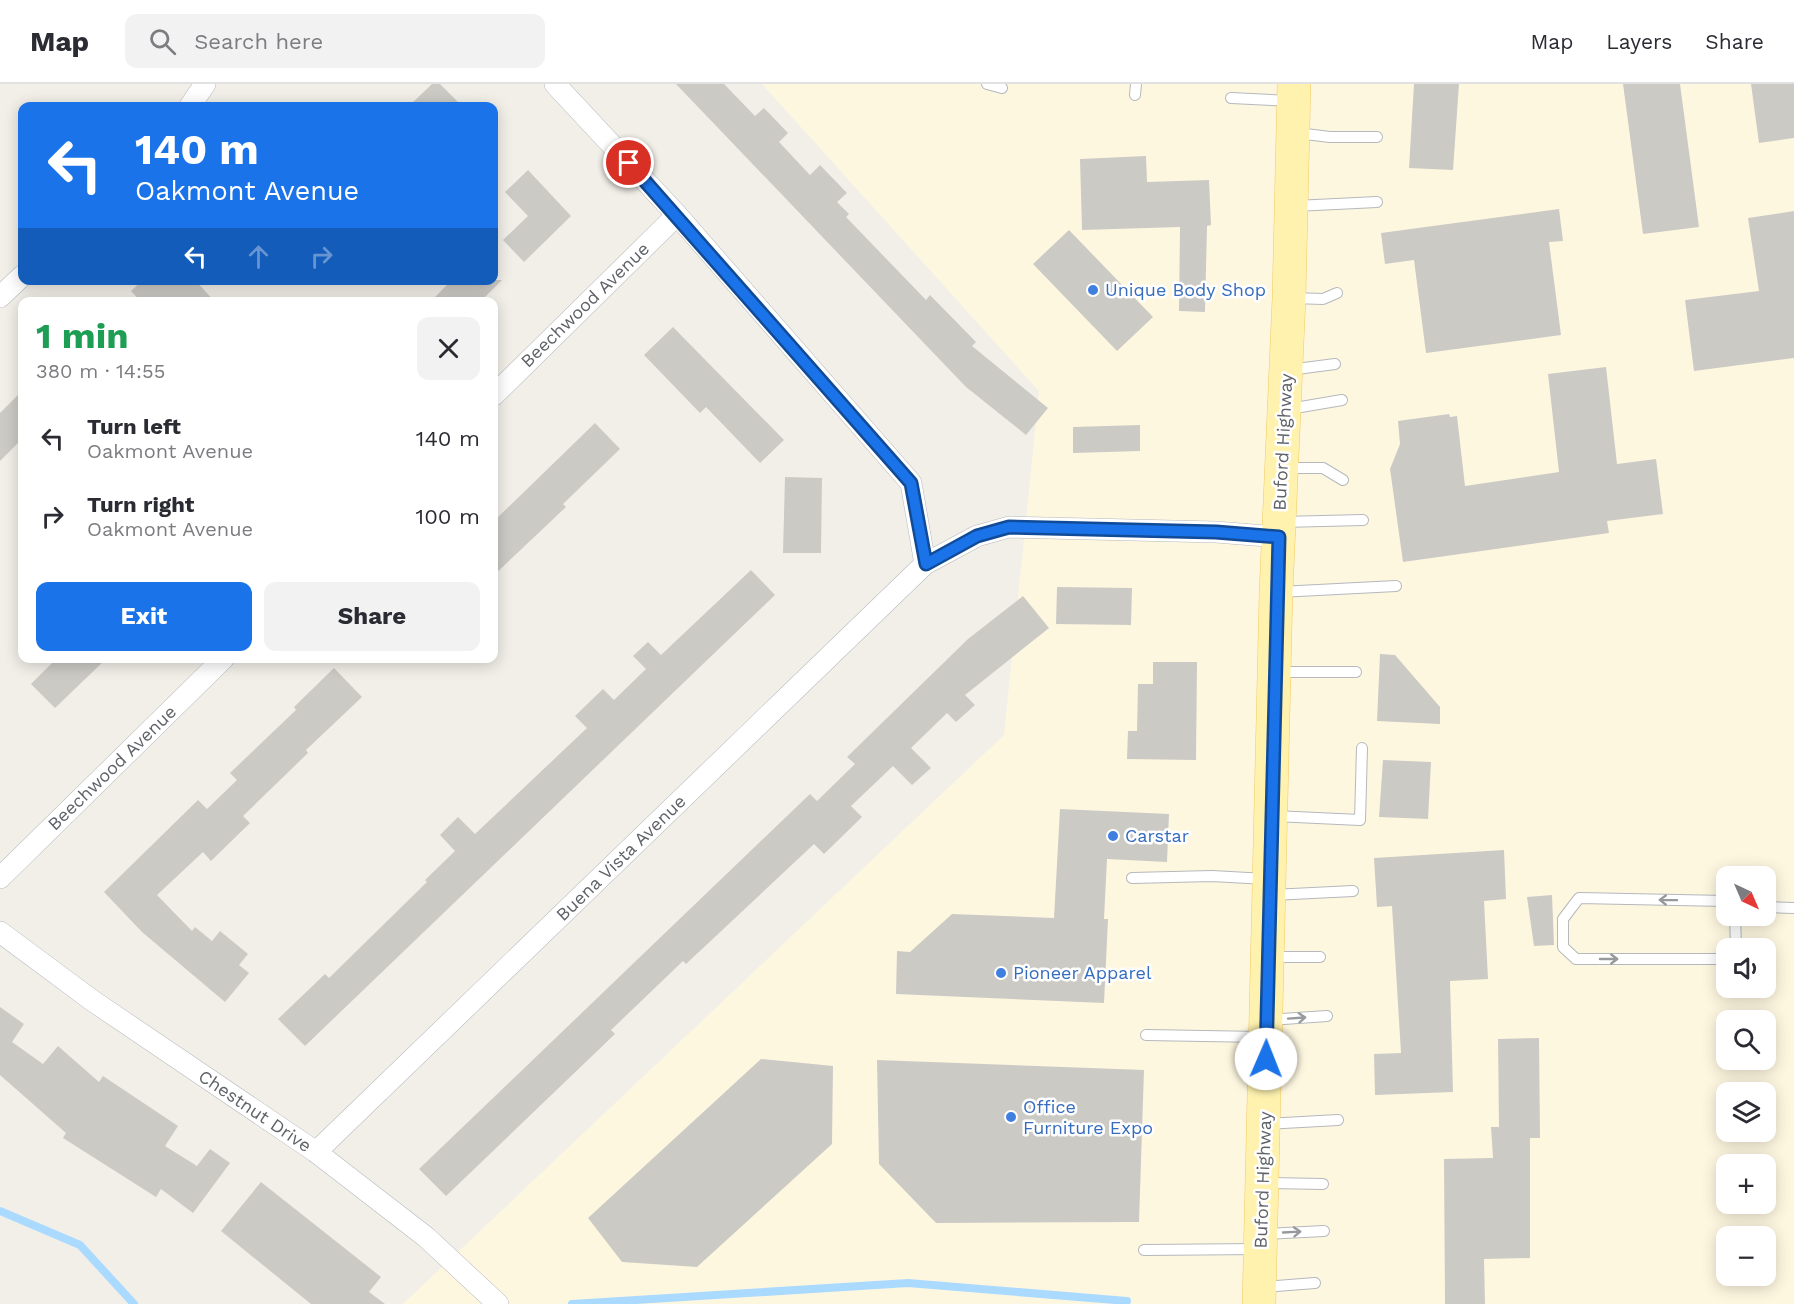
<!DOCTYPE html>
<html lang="en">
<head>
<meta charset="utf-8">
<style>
	:root { --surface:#fff; --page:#f2f2f3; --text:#2b2b33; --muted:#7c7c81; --line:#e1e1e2; --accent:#1a73e8 }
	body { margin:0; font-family:"Work Sans",sans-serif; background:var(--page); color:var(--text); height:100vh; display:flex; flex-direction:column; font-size:22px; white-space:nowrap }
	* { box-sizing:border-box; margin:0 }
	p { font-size:20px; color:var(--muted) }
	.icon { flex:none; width:33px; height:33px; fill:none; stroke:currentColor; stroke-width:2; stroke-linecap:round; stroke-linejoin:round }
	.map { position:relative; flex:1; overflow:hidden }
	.drawer { position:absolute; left:18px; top:213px; width:480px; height:366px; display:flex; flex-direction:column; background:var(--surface); border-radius:12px; box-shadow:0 3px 15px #0003 }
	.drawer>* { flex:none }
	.banner { position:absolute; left:18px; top:18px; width:480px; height:183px; border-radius:12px; box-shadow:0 3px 15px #0003; background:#1a73e8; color:#fff; overflow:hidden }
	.needle { width:39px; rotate:136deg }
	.fabs { position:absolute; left:1716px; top:782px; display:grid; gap:12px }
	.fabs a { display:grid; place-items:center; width:60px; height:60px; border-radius:12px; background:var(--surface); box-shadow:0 3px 15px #0003; font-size:30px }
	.pin { position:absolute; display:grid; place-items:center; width:51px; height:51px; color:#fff; margin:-26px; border:3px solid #fff; border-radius:50%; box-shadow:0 2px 6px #0007 }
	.me { position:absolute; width:66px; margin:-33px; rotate:1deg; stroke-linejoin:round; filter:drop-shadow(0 0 4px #0008) }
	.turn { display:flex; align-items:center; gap:21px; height:126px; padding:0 18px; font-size:27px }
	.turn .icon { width:78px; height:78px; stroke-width:2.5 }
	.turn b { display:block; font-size:42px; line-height:51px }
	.lanes { display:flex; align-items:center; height:57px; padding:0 18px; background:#0003; justify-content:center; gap:30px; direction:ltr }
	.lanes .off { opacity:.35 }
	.round { display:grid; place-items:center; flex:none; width:63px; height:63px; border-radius:12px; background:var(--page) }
	.overview { display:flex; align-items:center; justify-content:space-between; height:102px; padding:0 18px }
	h1 { font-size:36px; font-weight:700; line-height:45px; color:#1e9e55 }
	.cta { display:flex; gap:12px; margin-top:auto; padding:12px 18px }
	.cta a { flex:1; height:69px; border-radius:12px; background:var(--accent); color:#fff; font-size:24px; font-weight:700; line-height:69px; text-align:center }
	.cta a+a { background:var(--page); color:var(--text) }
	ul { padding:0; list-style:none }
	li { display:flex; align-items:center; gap:18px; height:78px; padding:0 18px }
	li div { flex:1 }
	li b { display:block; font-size:22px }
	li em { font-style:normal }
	header { display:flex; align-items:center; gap:36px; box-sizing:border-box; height:84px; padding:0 30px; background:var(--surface); border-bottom:2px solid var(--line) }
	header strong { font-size:28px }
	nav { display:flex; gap:33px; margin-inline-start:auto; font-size:21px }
	.search { width:420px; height:54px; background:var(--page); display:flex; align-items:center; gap:15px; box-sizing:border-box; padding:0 21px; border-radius:12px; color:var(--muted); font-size:22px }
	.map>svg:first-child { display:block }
	.commercial { fill:#fef7e0; fill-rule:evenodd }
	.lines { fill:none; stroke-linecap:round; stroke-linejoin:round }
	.stream { stroke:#aadaff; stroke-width:8 }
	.building { fill:#cccac5 }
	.lane-casing { stroke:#b5b8bc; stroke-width:12 }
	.street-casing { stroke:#b5b8bc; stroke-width:22 }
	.primary-casing { stroke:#f2c960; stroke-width:34 }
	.lane { stroke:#fff; stroke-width:10 }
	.street { stroke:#fff; stroke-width:21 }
	.primary { stroke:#fff2af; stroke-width:33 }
	.oneway { stroke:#979a9d }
	.route-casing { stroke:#114b97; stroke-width:15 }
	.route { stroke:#1a73e8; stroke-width:10 }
	.shop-dot { fill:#3f7fe0; stroke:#fff; stroke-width:2 }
	.labels { text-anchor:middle; stroke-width:5; stroke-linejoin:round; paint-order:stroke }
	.shop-label { font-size:18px; fill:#366cbe; stroke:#fff; text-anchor:start }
	.street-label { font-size:18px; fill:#5f6368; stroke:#fff }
</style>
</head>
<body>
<header>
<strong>Map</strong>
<div class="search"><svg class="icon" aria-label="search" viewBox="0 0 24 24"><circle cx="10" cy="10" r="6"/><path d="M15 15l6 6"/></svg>Search here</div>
<nav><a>Map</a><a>Layers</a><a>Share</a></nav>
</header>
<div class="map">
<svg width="1794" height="1220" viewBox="0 0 1794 1220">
	<rect width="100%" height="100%" fill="#f1efe8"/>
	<path class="commercial" d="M762 0H1794V1220H403L1004 651 1039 307ZM1726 792H1766V831H1726ZM1726 864H1766V903H1726ZM1726 936H1766V975H1726ZM1726 1008H1766V1047H1726ZM1726 1080H1766V1119H1726ZM1726 1152H1766V1191H1726Z"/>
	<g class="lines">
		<g class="stream">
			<polyline points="0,1127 80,1161 134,1220"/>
			<polyline points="572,1220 908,1199 1127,1217"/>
		</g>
	</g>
	<g class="building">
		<polygon points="432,0 440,0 462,22 409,22"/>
		<polygon points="676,0 724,0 755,32 764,24 788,49 779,58 810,91 820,81 847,109 837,118 849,130 846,133 926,216 930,211 976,258 972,262 1048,324 1026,351 966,303"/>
		<polygon points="1414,0 1459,0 1453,86 1409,84"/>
		<polygon points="1623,0 1680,0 1699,143 1643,150"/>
		<polygon points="1751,0 1794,0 1794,54 1759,59"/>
		<polygon points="1146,72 1147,98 1209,96 1211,141 1207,142 1205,228 1179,227 1180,143 1082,146 1080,75"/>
		<polygon points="528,86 571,132 524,178 503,156 528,132 505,108"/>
		<polygon points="1559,125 1563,157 1549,158 1561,251 1426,269 1414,176 1385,180 1381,149"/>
		<polygon points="1794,127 1794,274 1694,287 1685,216 1759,207 1748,134"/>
		<polygon points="1069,146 1153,233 1117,267 1033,180"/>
		<polygon points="143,196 195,196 215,218 141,218 131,207"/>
		<polygon points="452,196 502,196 480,218 430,218"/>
		<polygon points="673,243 784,356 760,379 706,323 700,329 644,271"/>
		<polygon points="1606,283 1617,380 1656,375 1663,430 1607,437 1609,449 1403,478 1390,385 1400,360 1398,337 1449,330 1450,333 1457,332 1465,402 1559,388 1548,290"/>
		<polygon points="22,307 22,355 0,377 0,329"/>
		<polygon points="595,339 620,365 563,420 566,423 494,491 494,437"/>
		<polygon points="1140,341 1140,367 1073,369 1073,343"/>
		<polygon points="785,393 822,394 821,469 783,469"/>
		<polygon points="751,486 775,511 305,962 278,935 325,890 329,894 427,798 425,796 455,767 440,751 458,733 475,750 587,644 575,632 603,605 614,616 646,585 633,572 648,558 661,571"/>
		<polygon points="1057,503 1132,504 1131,541 1056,540"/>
		<polygon points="1023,512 1049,544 965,611 975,621 956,638 947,629 911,664 931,684 912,701 893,682 851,722 862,733 824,770 814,760 686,880 683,877 611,946 615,950 446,1112 419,1085 810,710 817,717 855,680 847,673 968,555"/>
		<polygon points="1380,570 1395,571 1440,623 1440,640 1377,637"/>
		<polygon points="57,574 107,574 55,624 31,600"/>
		<polygon points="1153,578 1197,578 1196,676 1127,675 1128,647 1137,647 1138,600 1153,600"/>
		<polygon points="334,584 362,613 306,666 308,669 243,732 250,739 211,777 203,768 157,811 192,847 195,843 212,857 220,847 248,870 239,881 249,889 225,918 142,848 104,808 198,716 207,725 237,696 230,689 296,626 294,623"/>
		<polygon points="1383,676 1431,678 1428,735 1379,733"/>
		<polygon points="1060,725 1169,730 1167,778 1107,775 1104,835 1108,835 1104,919 896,910 897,867 910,868 952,830 1054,834"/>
		<polygon points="1504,766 1506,815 1484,817 1488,895 1450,897 1453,1008 1375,1011 1374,970 1401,969 1392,822 1377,823 1374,774"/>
		<polygon points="1552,811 1554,861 1534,862 1527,813"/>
		<polygon points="0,923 24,940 12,958 43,980 58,962 99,998 103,992 178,1042 165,1062 197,1082 210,1065 230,1079 193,1129 161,1105 156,1113 63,1054 66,1049 0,991"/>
		<polygon points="1539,954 1540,1054 1530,1054 1530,1174 1484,1175 1485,1220 1445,1220 1444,1075 1493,1074 1491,1043 1499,1043 1498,955"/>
		<polygon points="761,975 833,982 832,1060 697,1183 622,1178 588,1134"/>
		<polygon points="877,976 1144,986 1139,1138 936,1139 879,1080"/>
		<polygon points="261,1098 381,1193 369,1208 385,1220 311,1220 221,1147"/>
	</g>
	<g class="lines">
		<g class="lane-casing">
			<g id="lane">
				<polyline points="987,0 1002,4"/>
				<polyline points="1135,11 1136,0"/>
				<polyline points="1231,14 1291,17"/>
				<polyline points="1297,49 1330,53 1377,53"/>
				<polyline points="1295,122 1377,118"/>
				<polyline points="1293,214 1323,215 1337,209"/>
				<polyline points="1289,286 1335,280"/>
				<polyline points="1289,325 1342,316"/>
				<polyline points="1284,384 1323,384 1343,396"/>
				<polyline points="1282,438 1363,436"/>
				<polyline points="1279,508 1396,502"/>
				<polyline points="1277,588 1356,588"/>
				<polyline points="1274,732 1360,736 1362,664"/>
				<polyline points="1132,794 1212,792 1266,795"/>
				<polyline points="1272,811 1353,807"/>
				<polyline points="1726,817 1579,814 1563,835 1563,863 1576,875 1722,875 1726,871"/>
				<polyline points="1766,823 1794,824"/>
				<polyline points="1735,831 1736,864"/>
				<polyline points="1272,873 1320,873"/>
				<polyline points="1268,936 1327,932"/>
				<polyline points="1146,951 1261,953"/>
				<polyline points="1265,1040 1338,1036"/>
				<polyline points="1267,1099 1323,1100"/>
				<polyline points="1265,1150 1324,1147"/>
				<polyline points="1144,1166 1258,1165"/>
				<polyline points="1262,1203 1315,1199"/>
			</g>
		</g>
		<g class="street-casing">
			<g id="street">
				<polyline points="555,0 677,131 911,399 925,480"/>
				<polyline points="190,22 205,0"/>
				<polyline points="0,213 22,192"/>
				<polyline points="494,311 677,131"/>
				<polyline points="0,794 224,574"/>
				<polyline points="0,848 93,917 316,1068 426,1153 498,1220"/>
				<polyline points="316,1068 925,480 977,452 1009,443 1216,448 1279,453"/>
			</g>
		</g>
		<g class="primary-casing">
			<polyline id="primary" points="1259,1220 1276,508 1289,214 1294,0"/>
		</g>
		<use href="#lane" class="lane"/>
		<use href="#street" class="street"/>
		<use href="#primary" class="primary"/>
	</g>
	<defs><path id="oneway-shaft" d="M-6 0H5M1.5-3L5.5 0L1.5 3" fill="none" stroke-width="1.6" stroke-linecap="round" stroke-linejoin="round" transform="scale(1.5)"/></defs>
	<g class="oneway">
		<use href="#oneway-shaft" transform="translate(1668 816) rotate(-179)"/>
		<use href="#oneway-shaft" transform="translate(1609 875)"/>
		<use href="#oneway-shaft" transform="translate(1297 934) rotate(-4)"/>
		<use href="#oneway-shaft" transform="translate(1292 1148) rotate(-3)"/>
	</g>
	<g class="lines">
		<g class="route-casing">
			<polyline id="route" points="629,79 911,399 926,480 977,452 1009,443 1216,448 1279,453 1266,975"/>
		</g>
		<use href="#route" class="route"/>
	</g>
	<g class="shop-dot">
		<circle cx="1093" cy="206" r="6"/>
		<circle cx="1113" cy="752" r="6"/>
		<circle cx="1001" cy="889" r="6"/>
		<circle cx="1011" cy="1033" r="6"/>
	</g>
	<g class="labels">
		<g class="shop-label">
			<text x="1105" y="212">Unique Body Shop</text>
			<text x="1125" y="758">Carstar</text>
			<text x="1013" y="895">Pioneer Apparel</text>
			<text x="1023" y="1029">Office<tspan x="1023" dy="21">Furniture Expo</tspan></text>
		</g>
		<g class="street-label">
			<text transform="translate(585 221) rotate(-44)" y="6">Beechwood Avenue</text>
			<text transform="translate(1283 358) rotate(-87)" y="6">Buford Highway</text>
			<text transform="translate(112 684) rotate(-44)" y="6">Beechwood Avenue</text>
			<text transform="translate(621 774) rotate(-44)" y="6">Buena Vista Avenue</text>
			<text transform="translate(255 1027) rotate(34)" y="6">Chestnut Drive</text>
			<text transform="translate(1263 1096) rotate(-88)" y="6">Buford Highway</text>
		</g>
	</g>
</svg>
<div class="fabs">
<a><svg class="needle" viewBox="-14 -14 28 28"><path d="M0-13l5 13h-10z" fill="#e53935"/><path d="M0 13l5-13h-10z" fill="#7c7c81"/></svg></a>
<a><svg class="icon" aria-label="sound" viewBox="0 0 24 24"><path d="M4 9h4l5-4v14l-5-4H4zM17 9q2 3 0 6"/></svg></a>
<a><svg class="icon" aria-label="search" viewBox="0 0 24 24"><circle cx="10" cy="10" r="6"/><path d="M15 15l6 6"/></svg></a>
<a><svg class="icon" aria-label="layers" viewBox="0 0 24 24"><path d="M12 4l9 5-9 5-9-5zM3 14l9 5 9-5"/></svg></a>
<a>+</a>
<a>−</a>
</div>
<div class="pin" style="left:629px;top:79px;background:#d93025"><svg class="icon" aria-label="arrive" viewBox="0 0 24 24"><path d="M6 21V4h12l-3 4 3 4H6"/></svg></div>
<svg class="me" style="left:1266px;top:975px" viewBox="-20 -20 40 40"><circle r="19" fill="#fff"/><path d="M0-13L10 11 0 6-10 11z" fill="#1a73e8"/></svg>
<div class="banner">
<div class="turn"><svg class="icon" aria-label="left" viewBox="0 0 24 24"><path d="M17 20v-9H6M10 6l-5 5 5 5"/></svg><div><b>140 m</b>Oakmont Avenue</div></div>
<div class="lanes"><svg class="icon" aria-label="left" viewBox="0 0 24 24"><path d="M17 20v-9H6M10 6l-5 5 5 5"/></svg><svg class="icon off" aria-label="ahead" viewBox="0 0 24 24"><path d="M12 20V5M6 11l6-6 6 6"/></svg><svg class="icon off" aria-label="right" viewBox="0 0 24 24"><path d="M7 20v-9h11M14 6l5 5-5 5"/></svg></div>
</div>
<section class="drawer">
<div class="overview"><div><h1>1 min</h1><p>380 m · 14:55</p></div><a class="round"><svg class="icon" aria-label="close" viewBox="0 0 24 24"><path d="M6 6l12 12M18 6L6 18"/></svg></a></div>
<ul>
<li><svg class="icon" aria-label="left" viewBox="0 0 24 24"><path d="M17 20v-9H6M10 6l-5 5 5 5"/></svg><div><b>Turn left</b><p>Oakmont Avenue</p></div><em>140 m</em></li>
<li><svg class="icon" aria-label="right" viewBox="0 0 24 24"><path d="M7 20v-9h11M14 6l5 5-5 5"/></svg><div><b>Turn right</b><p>Oakmont Avenue</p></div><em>100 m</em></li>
</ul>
<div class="cta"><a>Exit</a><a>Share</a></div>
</section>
</div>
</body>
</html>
